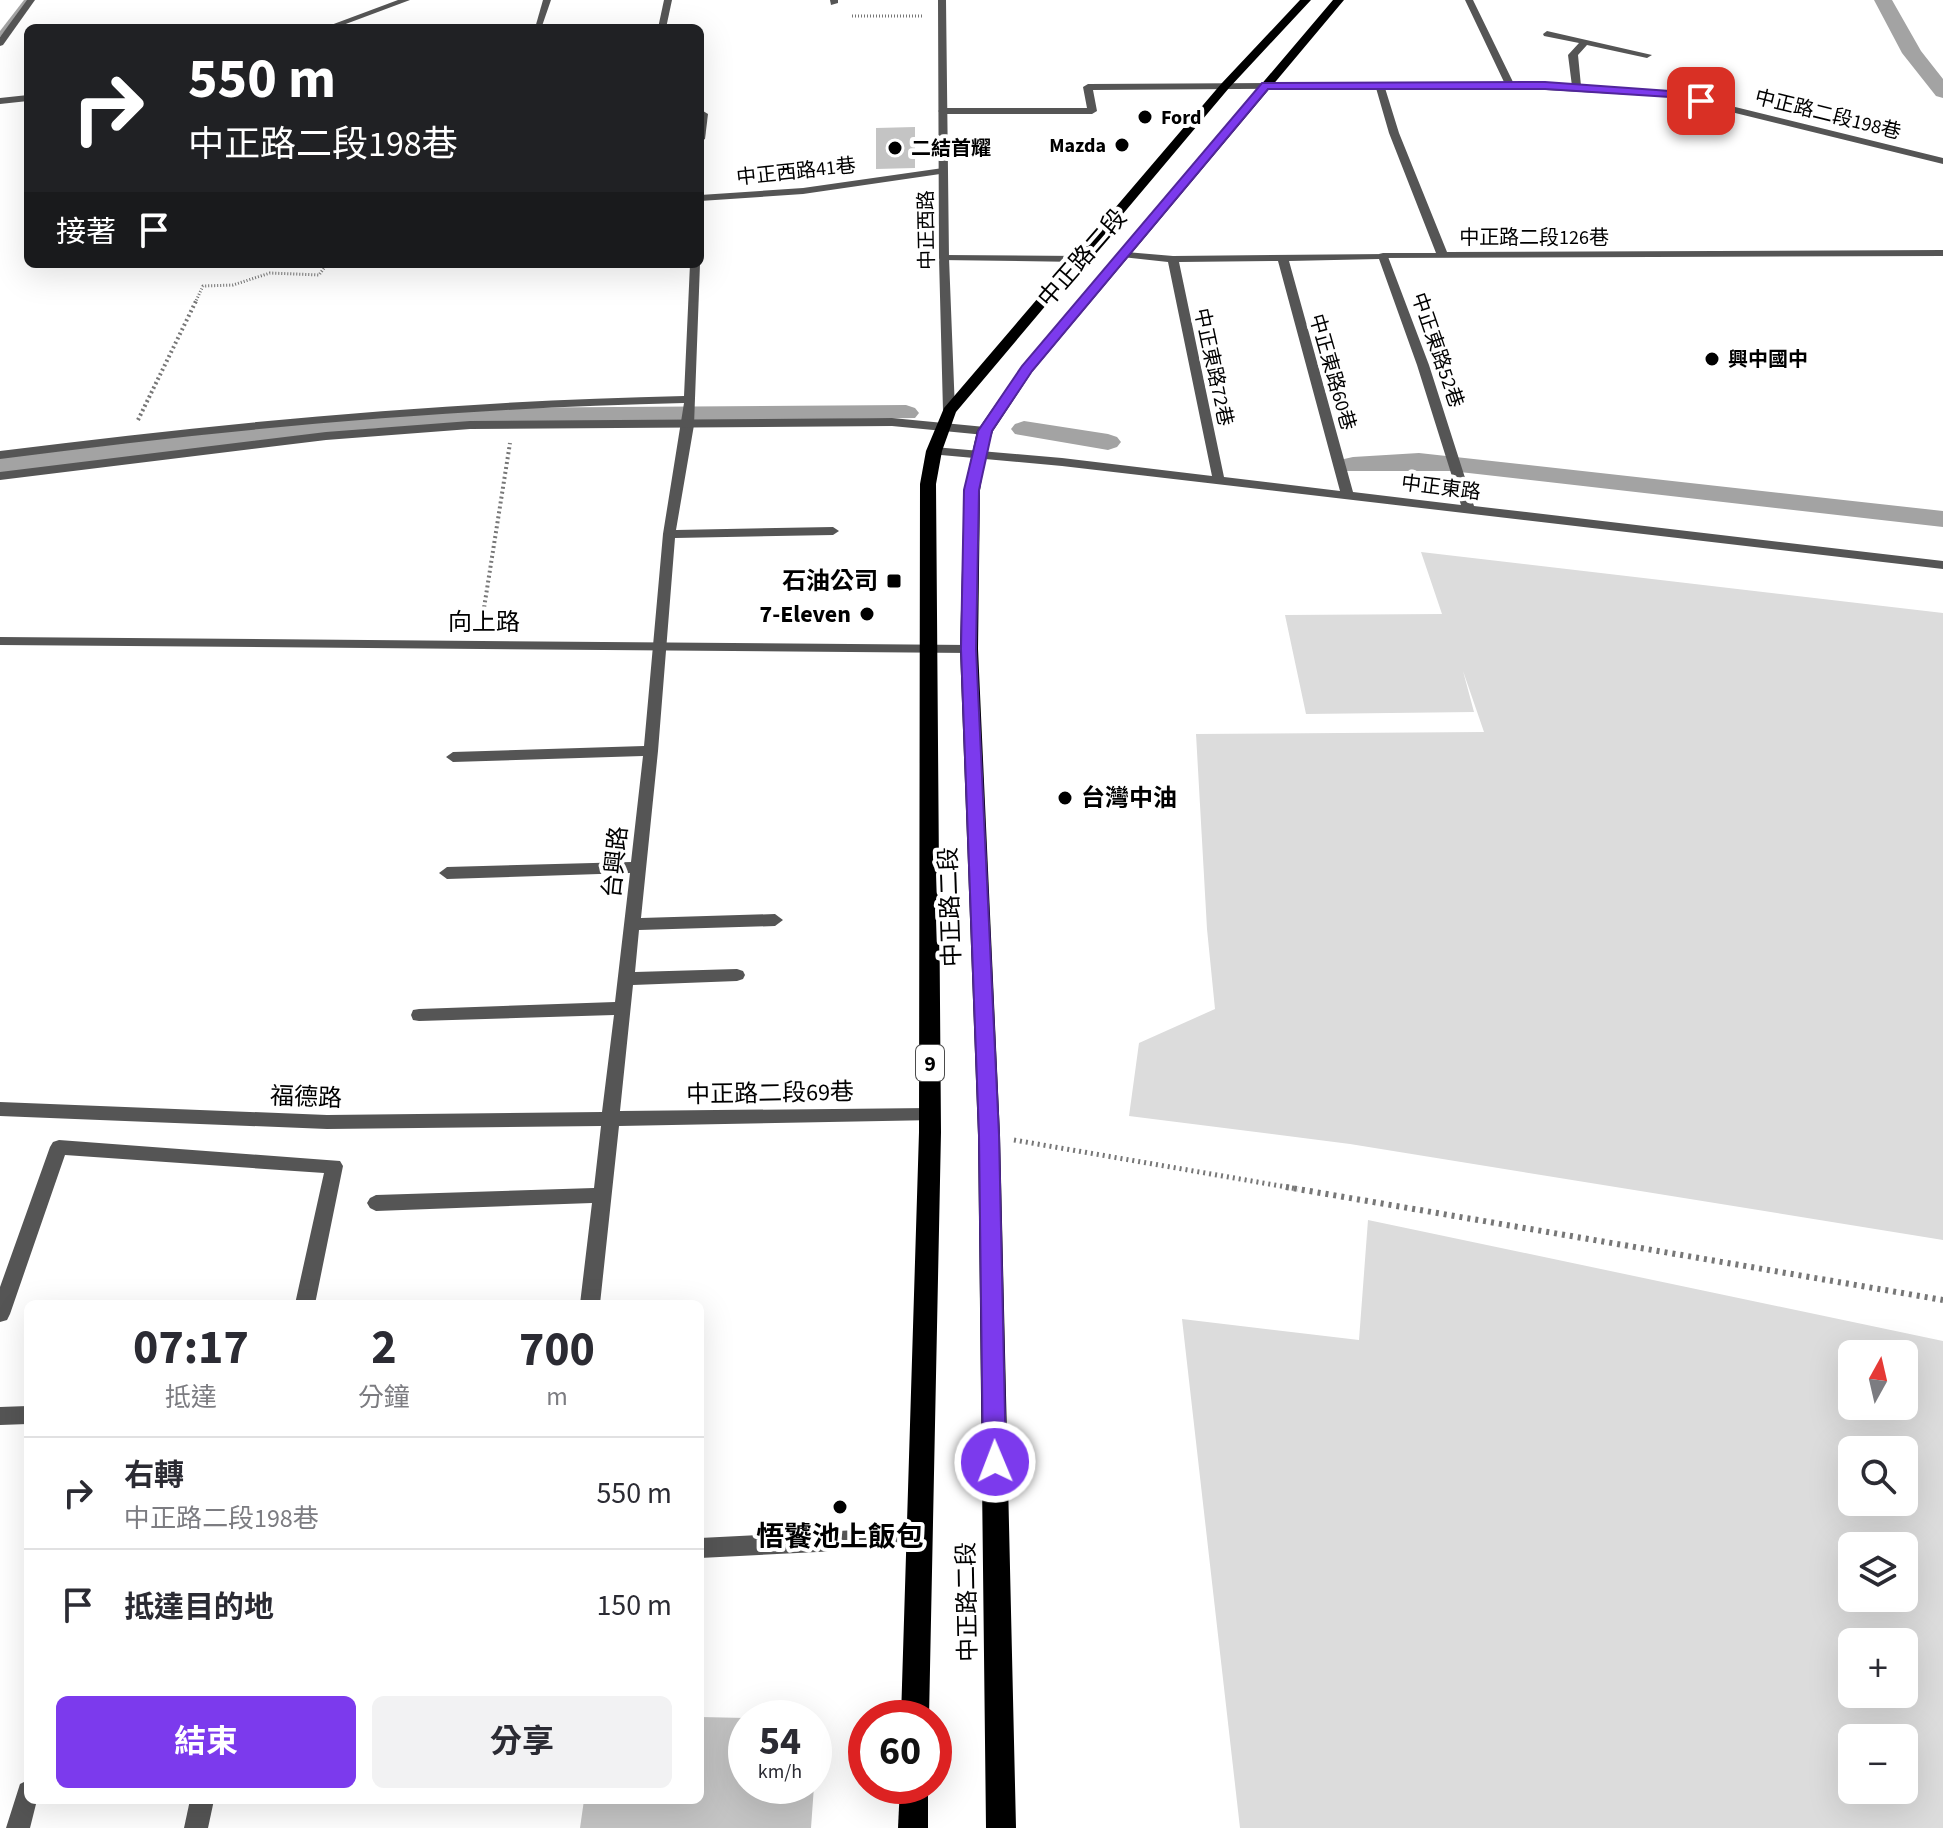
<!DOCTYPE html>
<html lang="zh-TW">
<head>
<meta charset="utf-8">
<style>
	:root { --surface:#fff; --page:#f2f2f3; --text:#2b2b33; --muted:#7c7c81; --line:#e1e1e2; --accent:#7c3aed }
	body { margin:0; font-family:"Source Sans 3","Noto Sans TC",sans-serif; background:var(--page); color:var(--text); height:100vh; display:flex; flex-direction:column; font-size:30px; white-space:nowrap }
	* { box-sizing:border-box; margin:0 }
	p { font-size:26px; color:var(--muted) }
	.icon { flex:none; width:44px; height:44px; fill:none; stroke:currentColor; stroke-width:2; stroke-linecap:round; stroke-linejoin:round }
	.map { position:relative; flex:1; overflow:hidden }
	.sheet { position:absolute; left:24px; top:1300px; width:680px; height:504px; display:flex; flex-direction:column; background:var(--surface); border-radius:12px; box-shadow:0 8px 32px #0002 }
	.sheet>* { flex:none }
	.banner { position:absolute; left:24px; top:24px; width:680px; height:244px; border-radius:12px; box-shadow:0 8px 32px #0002; background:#202124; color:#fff; overflow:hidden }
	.needle { width:52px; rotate:8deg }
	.controls { position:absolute; left:1838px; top:1340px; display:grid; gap:16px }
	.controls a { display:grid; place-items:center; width:80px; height:80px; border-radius:12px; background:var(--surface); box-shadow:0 8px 32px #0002; font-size:40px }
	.speed { position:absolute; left:728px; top:1700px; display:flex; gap:16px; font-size:40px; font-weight:700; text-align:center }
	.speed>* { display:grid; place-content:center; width:104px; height:104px; border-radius:50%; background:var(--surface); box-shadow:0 8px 32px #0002; line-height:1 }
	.speed small { font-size:20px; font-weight:400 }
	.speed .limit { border:12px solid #d22; background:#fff; color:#111 }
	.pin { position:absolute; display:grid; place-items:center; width:68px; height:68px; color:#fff; margin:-34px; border-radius:16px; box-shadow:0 4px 12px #0006 }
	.me { position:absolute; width:88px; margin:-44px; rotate:359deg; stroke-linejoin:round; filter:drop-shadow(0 0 6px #0008) }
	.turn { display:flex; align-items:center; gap:28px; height:168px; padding:0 32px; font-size:36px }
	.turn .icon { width:104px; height:104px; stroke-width:2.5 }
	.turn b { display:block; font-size:56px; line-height:68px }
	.then { display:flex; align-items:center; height:76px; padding:0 32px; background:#0003; gap:16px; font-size:30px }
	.eta { display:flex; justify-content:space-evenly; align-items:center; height:136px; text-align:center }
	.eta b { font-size:48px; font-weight:700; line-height:56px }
	.cta { display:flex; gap:16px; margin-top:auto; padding:16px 32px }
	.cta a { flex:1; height:92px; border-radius:12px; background:var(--accent); color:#fff; font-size:32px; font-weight:700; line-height:92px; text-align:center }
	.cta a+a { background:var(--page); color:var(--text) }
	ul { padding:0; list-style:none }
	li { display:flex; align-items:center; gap:24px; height:112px; padding:0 32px; border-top:2px solid var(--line) }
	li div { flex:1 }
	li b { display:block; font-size:30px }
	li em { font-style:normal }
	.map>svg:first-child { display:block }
	.green { fill:#dcdcdc; fill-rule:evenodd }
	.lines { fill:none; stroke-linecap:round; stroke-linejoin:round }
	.stream { fill:#a3a3a3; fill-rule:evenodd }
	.canal { fill:#a3a3a3; fill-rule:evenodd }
	.building { fill:#c4c4c4 }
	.path-far3 { stroke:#777; stroke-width:3; stroke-dasharray:1 2; stroke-linecap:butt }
	.path-far2 { stroke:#777; stroke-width:4; stroke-dasharray:2 3; stroke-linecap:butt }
	.path-far1 { stroke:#777; stroke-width:5; stroke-dasharray:2 4; stroke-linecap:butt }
	.path { stroke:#777; stroke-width:6; stroke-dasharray:3 5; stroke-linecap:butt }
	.lane { fill:#555; fill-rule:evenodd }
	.street { fill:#555; fill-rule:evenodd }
	.primary { fill:#000; fill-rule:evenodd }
	.route { fill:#7c3aed; stroke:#51269a; stroke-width:2 }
	.poi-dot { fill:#000; stroke:#fff; stroke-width:3 }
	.labels { text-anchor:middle; stroke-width:8; stroke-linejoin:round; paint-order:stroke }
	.far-street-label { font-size:20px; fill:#000; stroke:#fff }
	.far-poi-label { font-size:20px; font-weight:bold; fill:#000; stroke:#fff; text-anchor:start }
	.shield { fill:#fff; stroke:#4c4c4c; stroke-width:2 }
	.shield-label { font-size:22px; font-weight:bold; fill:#000 }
	.street-label { font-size:24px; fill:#000; stroke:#fff }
	.poi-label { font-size:24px; font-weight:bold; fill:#000; stroke:#fff; text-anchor:end }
	.near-poi-label { font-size:28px; font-weight:bold; fill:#000; stroke:#fff }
</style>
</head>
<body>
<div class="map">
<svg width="1943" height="1828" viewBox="0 0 1943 1828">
	<rect width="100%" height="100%" fill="#fff"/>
	<g class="green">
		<polygon points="1421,552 1943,613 1943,1240 1350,1144 1129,1116 1139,1043 1215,1009 1207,929 1196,734 1484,732 1463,671 1474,712 1306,714 1285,615 1442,614"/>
		<path d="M1368 1220 1943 1341V1828H1240L1182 1319 1359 1340ZM1852 1354H1904V1406H1852ZM1852 1450H1904V1502H1852ZM1852 1546H1904V1598H1852ZM1852 1642H1904V1694H1852ZM1852 1738H1904V1790H1852Z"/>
	</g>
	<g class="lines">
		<g class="stream">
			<polygon points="24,0 30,0 0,37 0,31"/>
			<polygon points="500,407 521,410 676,409 680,411 678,417 672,417 672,413 521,414 500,411"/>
			<polygon points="196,433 200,435 199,437 0,462 0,458"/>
		</g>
		<g class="canal">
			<polygon points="1874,0 1892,0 1921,51 1943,79 1943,98 1936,96 1902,53"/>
			<polygon points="906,405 915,408 919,413 915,418 474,424 369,429 0,476 0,460 369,413 474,408"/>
			<polygon points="1024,421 1108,434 1117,437 1121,442 1117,447 1108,450 1015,434 1011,429 1015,424"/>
			<polygon points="1419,453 1943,511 1943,527 1451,471 1344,471 1340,465 1344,459 1353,457"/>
		</g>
	</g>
	<g class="building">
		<polygon points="915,127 915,168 876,169 876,128"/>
		<polygon points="700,1717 746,1718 746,1786 814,1786 811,1828 580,1828 584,1800 700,1800"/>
	</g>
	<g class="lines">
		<g class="path-far3">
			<polyline points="852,16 923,16"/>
			<polyline points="195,303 203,286 233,285 270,273 319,275 327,264"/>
		</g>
		<g class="path-far2">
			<polyline points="138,420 196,301"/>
			<polyline points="481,627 510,443"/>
		</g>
		<polyline class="path-far1" points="1014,1140 1298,1189"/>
		<polyline class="path" points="1286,1187 1943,1300"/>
		<g class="lane">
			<polygon points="27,0 35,0 3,45 0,46 0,37"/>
			<polygon points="543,0 551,0 542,26 535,28"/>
			<polygon points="664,0 672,0 666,28 658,28"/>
			<polygon points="830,0 838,0 838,3 831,5"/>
			<polygon points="1465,0 1473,0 1513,82 1572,86 1568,55 1579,43 1544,36 1543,34 1547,31 1652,55 1647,58 1587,45 1578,55 1581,86 1670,91 1943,158 1943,164 1670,97 1510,88 1385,88 1399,133 1447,252 1943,250 1943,256 1379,258 1379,254 1383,253 1436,253 1389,133 1376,88 1093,90 1097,111 1092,114 943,114 938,111 943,108 1087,108 1083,87 1088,84 1504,82"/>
			<polygon points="703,111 708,114 705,139 700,142 700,112"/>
			<polygon points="943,168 947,169 947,173 803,194 700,201 700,195 803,188"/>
			<polygon points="944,255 1080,256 1085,259 1080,262 940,260 940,256"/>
			<path d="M700 263V264L694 425 676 530 833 527 839 531 833 535 675 538 658 751 641 918 775 914 783 920 775 926 639 930 635 972 737 969 743 971 745 975 743 979 737 981 633 985 620 1111 930 1108 936 1110 939 1115 936 1120 619 1126 600 1304H580L592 1203 376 1211 370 1208 367 1203 370 1198 376 1195 594 1188 601 1126 327 1129 0 1116V1102L327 1115 602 1112 614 1015 419 1021 413 1020 411 1015 413 1010 419 1009 615 1002 630 873 447 879 439 873 447 867 631 862 643 756 453 762 446 757 453 752 644 746 663 534 684 403C455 408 227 429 0 459V451C227 422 455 401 684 396L690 264Z"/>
			<polygon points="59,1140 340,1161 343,1166 315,1304 295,1304 324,1173 65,1155 10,1314 7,1320 0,1322 0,1287 50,1147 53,1142"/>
			<polygon points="28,1406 28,1424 0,1425 0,1407"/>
			<polygon points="918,1527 925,1530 929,1537 925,1544 918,1547 700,1558 700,1538"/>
			<polygon points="28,1780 28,1800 37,1800 30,1828 6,1828 20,1784"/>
			<polygon points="190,1800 214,1800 208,1828 184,1828"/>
		</g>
		<g class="street">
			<polygon points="398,0 410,0 335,28 323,28"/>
			<polygon points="938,0 946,0 949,258 955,411 949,415 943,411 939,258"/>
			<polygon points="28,95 28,101 0,104 0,98"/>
			<path d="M1126 252 1173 256 1387 254 1429 365 1474 506 1943 561V569L1062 466 930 454 928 451 934 447 1062 458 1212 476 1168 262 1122 257 1121 255ZM1379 259 1417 365 1461 505 1353 492 1289 261ZM1278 261 1340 491 1224 477 1179 262Z"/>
			<polygon points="892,418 985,427 991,431 985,435 892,426 470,429 326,440 0,480 0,472 326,432 470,421"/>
			<polygon points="0,637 969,645 976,649 969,653 0,645"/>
		</g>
		<g class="primary">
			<polygon points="1300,0 1311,0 1229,88 956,412 942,451 936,484 941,1132 929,1718 901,1718 919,1132 920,484 926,451 944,408 1221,84"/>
			<polygon points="1333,0 1344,0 1032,372 993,431 986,453 980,490 978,649 1000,1135 1016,1828 986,1828 978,1135 960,649 964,490 977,431 1022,366"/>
			<polygon points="900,1786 928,1786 928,1828 898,1828"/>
		</g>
	</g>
	<polygon class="route" points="1545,82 1670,91 1706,101 1701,105 1670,97 1545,89 1268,89 1032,371 992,431 979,490 976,649 999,1135 1006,1462 1003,1470 995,1473 987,1470 983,1462 979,1135 961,649 964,490 978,431 1022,366 1262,83"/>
	<g class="poi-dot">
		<circle cx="1145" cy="117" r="8"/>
		<circle cx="1122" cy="145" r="8"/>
		<circle cx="895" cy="148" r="8"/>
		<circle cx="1712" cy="359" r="8"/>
		<rect x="886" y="573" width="16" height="16" rx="4"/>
		<circle cx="867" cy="614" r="8"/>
		<circle cx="1065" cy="798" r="8"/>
		<circle cx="840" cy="1507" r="8"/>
	</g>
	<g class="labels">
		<g class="far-street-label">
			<text transform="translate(1828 114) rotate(14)" y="7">中正路二段198巷</text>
			<text transform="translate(796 171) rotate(-6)" y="7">中正西路41巷</text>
			<text transform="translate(926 230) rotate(-91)" y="7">中正西路</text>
			<text x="1534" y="244">中正路二段126巷</text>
			<text transform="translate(1438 350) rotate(71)" y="7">中正東路52巷</text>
			<text transform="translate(1214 367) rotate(78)" y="7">中正東路72巷</text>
			<text transform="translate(1333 372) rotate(74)" y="7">中正東路60巷</text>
			<text transform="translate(1441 487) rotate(7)" y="7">中正東路</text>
		</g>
		<g class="far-poi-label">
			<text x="1161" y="124">Ford</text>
			<text x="1106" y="152" text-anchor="end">Mazda</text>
			<text x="911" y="155">二結首耀</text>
			<text x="1728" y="366">興中國中</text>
		</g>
		<rect class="shield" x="916" y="1045" width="28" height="36" rx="6"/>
		<g class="shield-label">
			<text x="930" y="1071">9</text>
		</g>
		<g class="street-label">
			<text transform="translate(1082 258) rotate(-49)" y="8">中正路二段</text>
			<text x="484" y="630">向上路</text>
			<text transform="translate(615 862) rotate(-84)" y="8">台興路</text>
			<text transform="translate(950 907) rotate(-92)" y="8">中正路二段</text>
			<text transform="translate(770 1093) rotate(-1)" y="8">中正路二段69巷</text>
			<text transform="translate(306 1097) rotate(2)" y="8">福德路</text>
			<text transform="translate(967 1602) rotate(-91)" y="8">中正路二段</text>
		</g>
		<g class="poi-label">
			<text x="878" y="589">石油公司</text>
			<text x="851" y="622">7-Eleven</text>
			<text x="1081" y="806" text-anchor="start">台灣中油</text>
		</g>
		<g class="near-poi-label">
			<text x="840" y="1546">悟饕池上飯包</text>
		</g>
	</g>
</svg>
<div class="controls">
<a><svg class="needle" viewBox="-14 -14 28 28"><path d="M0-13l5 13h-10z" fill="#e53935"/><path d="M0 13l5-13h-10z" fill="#7c7c81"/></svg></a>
<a><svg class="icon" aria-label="search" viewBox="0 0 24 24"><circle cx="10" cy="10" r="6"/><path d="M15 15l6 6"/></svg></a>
<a><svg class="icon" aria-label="layers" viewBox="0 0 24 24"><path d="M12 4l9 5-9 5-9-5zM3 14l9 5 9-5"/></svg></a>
<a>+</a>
<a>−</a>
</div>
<div class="speed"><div>54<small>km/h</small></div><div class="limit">60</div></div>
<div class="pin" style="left:1701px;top:101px;background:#d93025"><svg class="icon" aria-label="arrive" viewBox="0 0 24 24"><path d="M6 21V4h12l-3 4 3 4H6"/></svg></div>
<svg class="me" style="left:995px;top:1462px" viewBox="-20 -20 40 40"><circle r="17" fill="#7c3aed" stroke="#fff" stroke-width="3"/><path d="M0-11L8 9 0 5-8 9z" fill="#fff"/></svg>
<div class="banner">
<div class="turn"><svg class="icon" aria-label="right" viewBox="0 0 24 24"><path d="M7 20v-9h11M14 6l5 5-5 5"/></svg><div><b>550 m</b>中正路二段198巷</div></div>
<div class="then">接著<svg class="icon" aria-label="arrive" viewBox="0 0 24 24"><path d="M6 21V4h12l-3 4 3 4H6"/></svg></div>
</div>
<section class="sheet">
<div class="eta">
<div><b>07:17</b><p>抵達</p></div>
<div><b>2</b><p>分鐘</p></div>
<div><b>700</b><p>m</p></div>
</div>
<ul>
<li><svg class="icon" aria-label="right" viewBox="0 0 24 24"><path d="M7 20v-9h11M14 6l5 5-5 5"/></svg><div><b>右轉</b><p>中正路二段198巷</p></div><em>550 m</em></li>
<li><svg class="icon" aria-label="arrive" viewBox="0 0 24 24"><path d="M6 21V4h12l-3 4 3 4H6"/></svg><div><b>抵達目的地</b></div><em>150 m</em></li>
</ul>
<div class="cta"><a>結束</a><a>分享</a></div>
</section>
</div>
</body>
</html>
